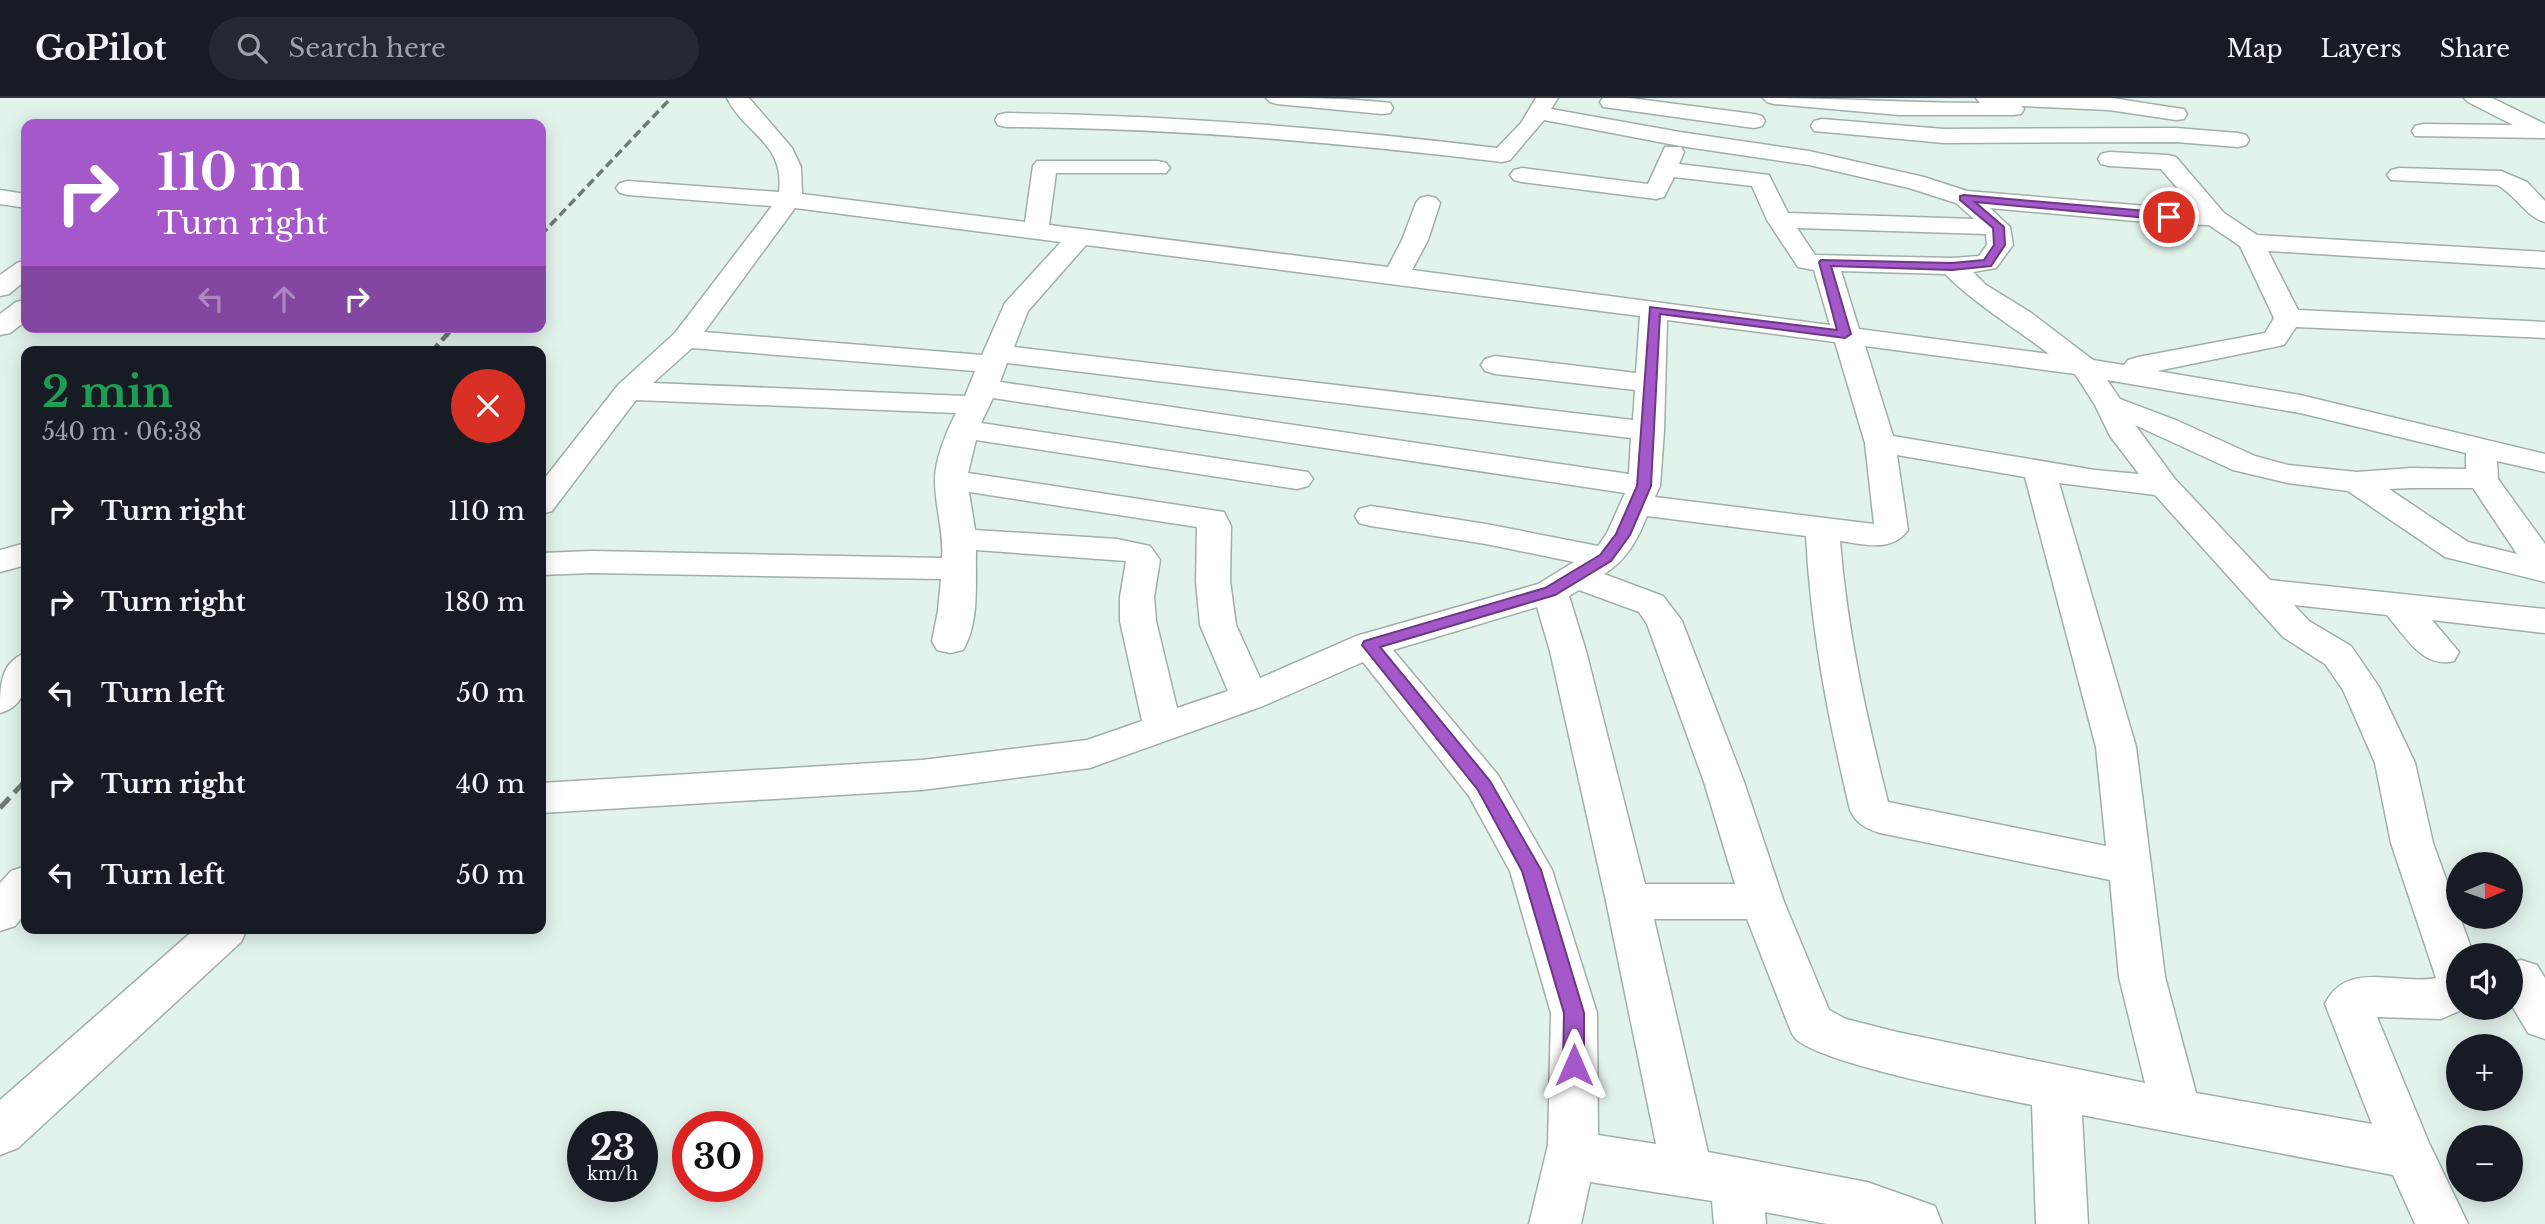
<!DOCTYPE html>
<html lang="en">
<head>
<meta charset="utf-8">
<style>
	:root { --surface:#171b24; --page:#242831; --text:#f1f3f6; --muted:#9ea1a6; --line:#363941 }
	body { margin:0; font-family:"Libre Baskerville",serif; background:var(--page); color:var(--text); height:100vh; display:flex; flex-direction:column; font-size:26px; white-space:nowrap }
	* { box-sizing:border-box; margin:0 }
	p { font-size:23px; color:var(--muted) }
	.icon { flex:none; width:38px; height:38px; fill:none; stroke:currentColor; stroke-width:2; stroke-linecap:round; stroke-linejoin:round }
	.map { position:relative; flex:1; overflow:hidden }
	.sheet { position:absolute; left:21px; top:248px; width:525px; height:588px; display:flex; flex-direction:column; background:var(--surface); border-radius:14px; box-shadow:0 4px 18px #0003 }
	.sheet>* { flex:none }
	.top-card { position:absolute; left:21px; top:21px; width:525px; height:214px; border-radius:14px; box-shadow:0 4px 18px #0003; background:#a458ca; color:#fff; overflow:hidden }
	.needle { width:46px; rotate:88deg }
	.controls { position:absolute; left:2446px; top:754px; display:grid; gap:14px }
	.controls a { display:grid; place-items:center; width:77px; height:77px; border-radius:50%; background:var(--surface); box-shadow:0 4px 18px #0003; font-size:35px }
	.speed { position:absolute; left:567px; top:1013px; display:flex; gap:14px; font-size:35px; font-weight:700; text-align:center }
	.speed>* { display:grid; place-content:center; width:91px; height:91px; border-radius:50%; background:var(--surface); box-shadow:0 4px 18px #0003; line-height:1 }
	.speed small { font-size:18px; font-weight:400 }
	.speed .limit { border:10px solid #d22; background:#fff; color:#111 }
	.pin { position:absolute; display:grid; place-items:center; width:60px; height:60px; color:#fff; margin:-30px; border:4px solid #fff; border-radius:50%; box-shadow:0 2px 7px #0007 }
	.me { position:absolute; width:77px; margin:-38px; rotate:0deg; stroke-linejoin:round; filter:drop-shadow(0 0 5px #0008) }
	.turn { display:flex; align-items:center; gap:24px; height:147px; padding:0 21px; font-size:32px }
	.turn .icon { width:91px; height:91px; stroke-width:2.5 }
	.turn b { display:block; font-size:49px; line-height:60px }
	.lanes { display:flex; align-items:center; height:66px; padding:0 21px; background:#0003; justify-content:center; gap:35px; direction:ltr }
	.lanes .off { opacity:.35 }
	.round { display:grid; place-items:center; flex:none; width:74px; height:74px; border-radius:37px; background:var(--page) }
	.headline { display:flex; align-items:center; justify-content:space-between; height:119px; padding:0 21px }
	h1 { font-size:42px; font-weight:700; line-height:52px; color:#1e9e55 }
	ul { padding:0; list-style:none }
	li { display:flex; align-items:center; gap:21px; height:91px; padding:0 21px }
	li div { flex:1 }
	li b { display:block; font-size:26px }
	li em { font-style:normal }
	header { display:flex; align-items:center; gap:42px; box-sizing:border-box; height:98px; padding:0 35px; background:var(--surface); border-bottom:2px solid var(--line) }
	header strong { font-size:33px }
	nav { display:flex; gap:38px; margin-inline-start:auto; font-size:24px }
	.search { width:490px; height:63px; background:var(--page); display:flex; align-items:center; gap:18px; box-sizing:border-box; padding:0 24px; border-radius:38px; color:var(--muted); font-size:26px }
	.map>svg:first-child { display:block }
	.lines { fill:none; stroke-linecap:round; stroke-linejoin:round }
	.minor-casing { stroke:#a0afa9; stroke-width:3 }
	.minor { fill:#fff; fill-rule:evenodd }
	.rail-far2 { stroke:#6f7975; stroke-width:3.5; stroke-dasharray:9 4.5; stroke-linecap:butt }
	.rail-far1 { stroke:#6f7975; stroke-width:4.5; stroke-dasharray:11 5; stroke-linecap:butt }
	.rail { stroke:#6f7975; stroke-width:5; stroke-dasharray:14 7; stroke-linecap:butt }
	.route { fill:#a458ca; stroke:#6b3983; stroke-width:2 }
</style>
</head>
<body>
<header>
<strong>GoPilot</strong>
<div class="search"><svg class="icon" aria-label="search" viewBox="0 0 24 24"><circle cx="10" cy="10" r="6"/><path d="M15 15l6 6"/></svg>Search here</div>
<nav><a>Map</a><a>Layers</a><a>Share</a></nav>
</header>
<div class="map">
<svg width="2545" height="1126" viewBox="0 0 2545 1126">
	<rect width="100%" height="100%" fill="#e2f3ec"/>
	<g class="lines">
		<g class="minor-casing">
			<g id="minor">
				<path d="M727 0H749L792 50 801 69 802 96 1025 124 1033 68 1037 63H1158L1166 65 1170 70 1166 75H1056L1049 127 1388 169 1402 142 1416 105 1420 100 1428 98 1436 100 1440 105 1428 142 1412 172 1830 227 1814 172 1798 169 1767 122 1752 88 1674 79 1664 99 1656 101 1522 84 1514 82 1510 77 1514 72 1522 70 1648 86 1665 49H1681L1684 54 1679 66 1769 77 1788 115 1974 121 1956 105 1909 90 1809 67 1680 48 1544 22 1510 62 1502 64C1337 44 1172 30 1006 29L998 27 995 22 998 17 1006 15C1170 17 1333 30 1497 50L1521 25 1536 0H1558L1551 11 1680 34 1809 53 1924 79 1967 93 2196 112 2161 71 2109 68 2101 66 2098 61 2101 56 2109 54 2168 57 2176 59 2224 115 2257 137 2545 154V170L2268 153 2298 212 2545 224V240L2296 229 2284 247 2157 273 2300 297 2545 356V374L2497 363 2498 381 2545 446V484L2445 459 2348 393 2288 385 2233 372 2135 327 2175 381 2270 482 2545 511V535L2432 522 2459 554 2454 563C2423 571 2405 538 2387 517L2294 507 2309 523 2351 548 2379 589 2415 665 2433 745 2474 858H2459V910H2466L2441 921 2377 919 2429 1045 2468 1126H2415L2393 1077 2082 1017 2088 1126H2036L2032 1007C1990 998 1819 966 1795 940 1792 937 1790 930 1788 926L1747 821H1654L1708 1054 1867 1084 1935 1108 1942 1126H1827L1765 1114 1766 1126H1714L1712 1103 1590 1084 1581 1126H1529L1548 1047 1551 915 1510 773 1469 698 1363 564 1263 608 1090 670 922 692 541 715V685L922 662 1087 642 1142 623 1120 523V499L1126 463 976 452C975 483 980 524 963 552L950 555 937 552 932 543 938 513 941 481 592 475 541 477V455L592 453 942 460C944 434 935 409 935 383 935 362 946 334 956 315L636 302 552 413 541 416V385L618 287 675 235 772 108 628 97 620 95 616 90 620 85 628 83 779 94C785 44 745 37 727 0ZM795 110 1061 144 1005 205 982 257 704 234ZM1990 110 2169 126 2209 127 2240 148 2274 220 2265 235 2138 259 2128 262 2124 267 2093 262 2030 214 1986 187 1973 174 1996 170 2013 147 2010 129ZM1797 130 1986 136 1987 147 1979 158 1952 160 1815 157ZM1086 147 1640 218 1636 275 1495 258 1485 261 1481 267 1485 273 1495 276 1635 292 1633 322 1014 249 1028 213ZM1841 173 1945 176C1976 207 2014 229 2049 256L1859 231ZM1667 222 1835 244 1865 345 1874 426 1655 399 1660 388 1664 333ZM1865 248 2075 276 2095 307 2110 338 2139 376 2095 372 1893 338ZM692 250 975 273 965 298 653 285ZM1007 265 1631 340 1629 376 1000 284ZM2107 282 2300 315 2466 355V371L2411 370 2357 374 2288 367 2255 358 2178 323 2120 301ZM993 300 1625 395 1607 435 1598 448 1486 426 1371 408 1359 411 1355 418 1359 425 1371 428 1486 446 1574 464 1538 486 1356 538 1260 580 1236 527 1230 483 1231 428 1224 414 968 375 976 342 1297 391 1308 388 1313 381 1308 374 981 325ZM1897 357 2025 379 2096 649 2106 748 1888 704C1866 617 1847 532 1840 443 1863 446 1892 455 1908 432ZM2059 385 2155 397 2283 539 2325 566 2343 592 2375 665 2391 745 2436 880C2399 888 2347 861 2325 906L2372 1026 2196 995 2165 879 2136 649ZM2411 390H2473L2517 456 2468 444 2389 391ZM969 394 1197 429 1196 483 1200 527 1228 593 1177 610 1156 523 1154 499 1160 462 1150 448 1117 441 975 432ZM1647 418 1806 438C1811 534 1828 619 1850 712 1857 726 1865 730 1880 735L2110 782 2119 879 2145 985 1897 934 1846 921 1829 912 1784 804 1744 684 1682 523 1663 498 1604 476C1626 463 1638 441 1647 418ZM1579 492 1639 514 1647 526 1704 684 1735 786H1645L1586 553 1569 498ZM1537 509 1550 553 1606 803 1656 1046 1598 1037 1597 915 1552 772 1498 677 1393 552Z"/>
				<path d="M1266 0C1307 0 1350 0 1390 5L1393 10 1390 15 1382 16 1277 6 1270 4Z"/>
				<polygon points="1603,0 1629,0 1754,16 1762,18 1765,23 1762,28 1754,30 1611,10 1603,9 1600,4"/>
				<path d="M1763 0C1836 0 1908 5 1980 5L1976 0H2112L2176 10 2184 11 2187 16 2184 21 2176 22 2109 12 2022 8 2024 11 2021 16 2013 17H1899L1774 6 1767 4Z"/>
				<polygon points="2464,0 2492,0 2545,26 2545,40 2415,38 2412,33 2415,28 2423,26 2513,27 2468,4"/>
				<polygon points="1822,21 1944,31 2176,30 2238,35 2246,37 2249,42 2246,47 2238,49 2176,44 1944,45 1814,33 1811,28 1814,23"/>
				<path d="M2399 70 2501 73 2527 84 2545 103V124C2527 120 2515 96 2497 87L2391 82 2387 77 2391 72Z"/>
				<polygon points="0,92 26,96 26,110 0,106"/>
				<polygon points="26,162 26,182 9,196 0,198 0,177 17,165"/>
				<polygon points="26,202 26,223 10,235 0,237 0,216 16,204"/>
				<polygon points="26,445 26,467 0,474 0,452"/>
				<path d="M26 555C27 581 29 607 0 615 0 588 0 564 26 555Z"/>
				<polygon points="26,768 26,815 15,828 0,833 0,785 11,773"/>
				<polygon points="195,831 247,831 241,844 18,1050 0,1057 0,1002"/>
				<polygon points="2521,862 2537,867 2545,880 2545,941 2528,935 2511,906 2511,865"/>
			</g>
		</g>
		<use href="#minor" class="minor"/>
		<polyline class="rail-far2" points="541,137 671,0"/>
		<polyline class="rail-far1" points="431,254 454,229"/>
		<polyline class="rail" points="0,710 26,682"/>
	</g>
	<polygon class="route" points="1964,97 2169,115 2174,119 2169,122 1975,104 2004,129 2005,147 1991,168 1952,172 1831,168 1851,236 1845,240 1660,216 1651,388 1630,437 1611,463 1555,497 1380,549 1490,683 1541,772 1584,915 1584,967 1581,974 1574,977 1566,974 1563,967 1564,915 1522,773 1478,692 1362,547 1364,543 1545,490 1600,457 1616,436 1637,388 1650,209 1837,232 1819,164 1821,162 1952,165 1984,162 1994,147 1993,130 1960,102 1960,98"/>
</svg>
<div class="controls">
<a><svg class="needle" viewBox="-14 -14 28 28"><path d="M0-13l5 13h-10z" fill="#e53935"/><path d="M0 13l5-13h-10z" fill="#9ea1a6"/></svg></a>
<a><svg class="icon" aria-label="sound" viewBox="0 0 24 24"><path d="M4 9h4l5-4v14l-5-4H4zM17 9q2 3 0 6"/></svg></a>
<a>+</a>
<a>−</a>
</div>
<div class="speed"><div>23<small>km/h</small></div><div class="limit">30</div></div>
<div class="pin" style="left:2169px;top:119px;background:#d93025"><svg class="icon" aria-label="arrive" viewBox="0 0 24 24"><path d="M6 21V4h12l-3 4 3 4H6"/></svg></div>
<svg class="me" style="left:1574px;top:967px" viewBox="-20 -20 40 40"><path d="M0-17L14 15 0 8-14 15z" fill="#a458ca" stroke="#fff" stroke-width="4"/></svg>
<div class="top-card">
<div class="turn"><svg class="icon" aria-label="right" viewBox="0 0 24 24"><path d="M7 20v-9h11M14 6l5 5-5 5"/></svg><div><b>110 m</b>Turn right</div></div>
<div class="lanes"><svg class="icon off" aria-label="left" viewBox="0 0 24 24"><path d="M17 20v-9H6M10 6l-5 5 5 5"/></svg><svg class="icon off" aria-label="ahead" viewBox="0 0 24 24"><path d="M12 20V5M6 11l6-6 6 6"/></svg><svg class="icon" aria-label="right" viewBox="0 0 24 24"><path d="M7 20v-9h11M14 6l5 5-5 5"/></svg></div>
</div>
<section class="sheet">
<div class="headline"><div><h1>2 min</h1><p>540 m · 06:38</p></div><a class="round" style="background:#d93025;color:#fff"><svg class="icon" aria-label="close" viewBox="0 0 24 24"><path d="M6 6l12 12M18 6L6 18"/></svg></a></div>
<ul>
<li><svg class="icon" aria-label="right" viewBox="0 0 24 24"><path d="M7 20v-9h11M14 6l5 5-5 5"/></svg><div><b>Turn right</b></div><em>110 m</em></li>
<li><svg class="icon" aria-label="right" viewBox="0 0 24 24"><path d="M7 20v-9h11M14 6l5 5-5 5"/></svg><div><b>Turn right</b></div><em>180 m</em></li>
<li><svg class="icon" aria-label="left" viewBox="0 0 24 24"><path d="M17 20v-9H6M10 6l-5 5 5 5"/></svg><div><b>Turn left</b></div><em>50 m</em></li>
<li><svg class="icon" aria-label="right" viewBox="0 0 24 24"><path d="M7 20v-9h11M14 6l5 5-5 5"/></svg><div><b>Turn right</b></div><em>40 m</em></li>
<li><svg class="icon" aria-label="left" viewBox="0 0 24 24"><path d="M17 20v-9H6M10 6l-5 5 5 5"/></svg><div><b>Turn left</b></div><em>50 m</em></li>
</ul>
</section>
</div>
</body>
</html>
